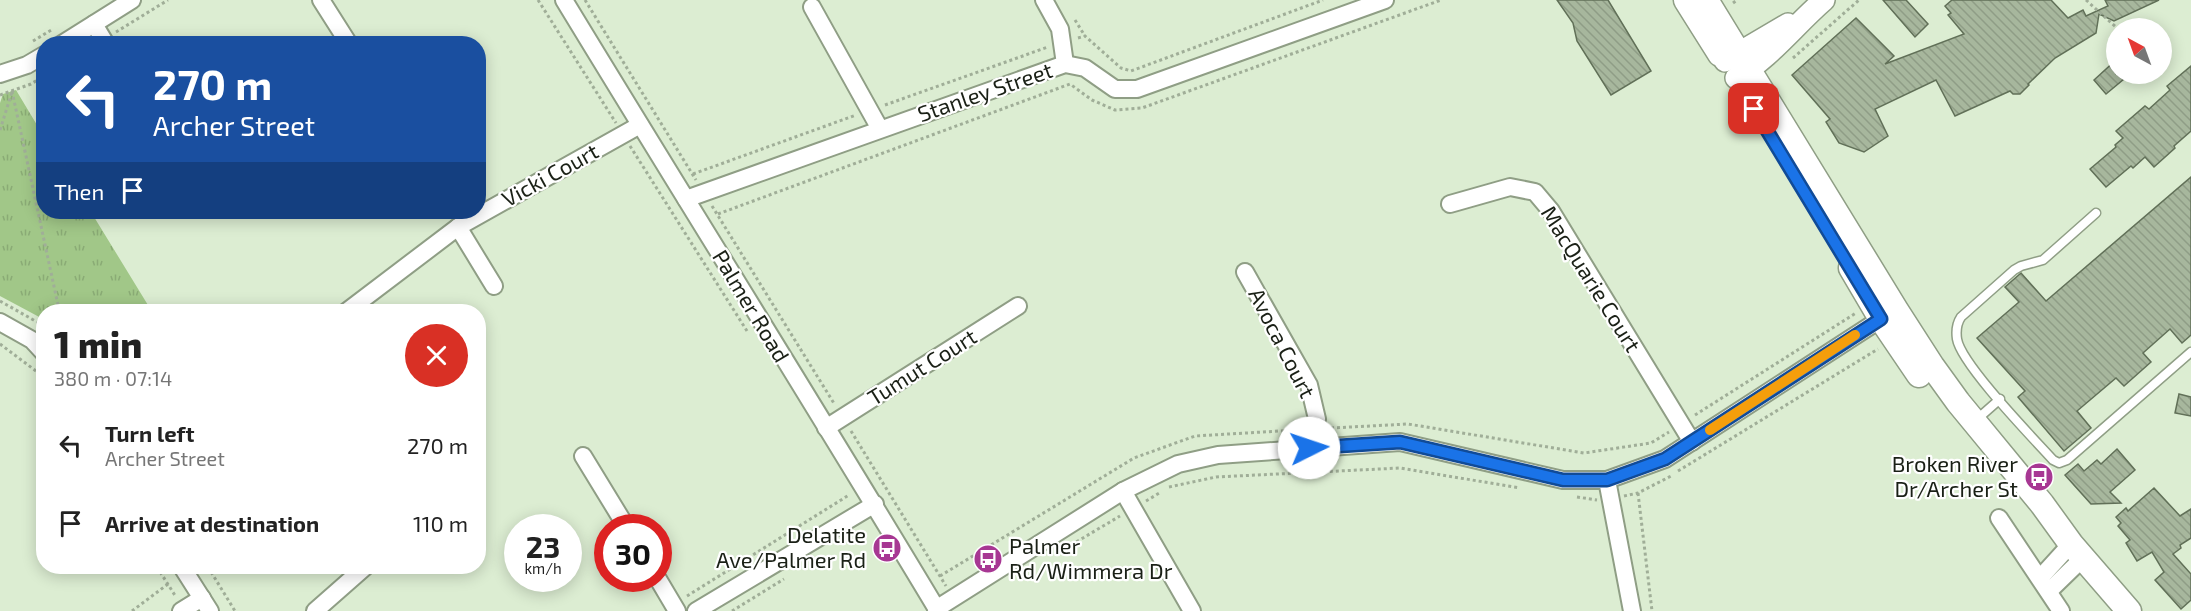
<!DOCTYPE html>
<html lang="en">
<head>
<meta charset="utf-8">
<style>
	:root { --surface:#fff; --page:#f6f6f6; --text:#222; --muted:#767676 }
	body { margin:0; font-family:"Exo 2",sans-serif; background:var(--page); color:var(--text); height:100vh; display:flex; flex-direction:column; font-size:22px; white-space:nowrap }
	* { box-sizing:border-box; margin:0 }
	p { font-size:20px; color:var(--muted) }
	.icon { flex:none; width:33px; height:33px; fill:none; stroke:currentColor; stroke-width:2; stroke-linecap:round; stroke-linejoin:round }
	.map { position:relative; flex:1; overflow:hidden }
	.side { position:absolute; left:36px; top:304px; width:450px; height:270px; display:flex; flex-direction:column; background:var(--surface); border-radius:24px; box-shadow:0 3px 15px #0003 }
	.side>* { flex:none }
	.top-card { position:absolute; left:36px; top:36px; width:450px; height:183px; border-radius:24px; box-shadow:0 3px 15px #0003; background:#1a4fa0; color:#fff; overflow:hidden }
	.needle { width:39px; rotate:319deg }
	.tools { position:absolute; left:2106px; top:18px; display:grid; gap:12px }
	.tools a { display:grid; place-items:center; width:66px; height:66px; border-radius:50%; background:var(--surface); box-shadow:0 3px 15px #0003; font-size:30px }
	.speed { position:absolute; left:504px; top:514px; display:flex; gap:12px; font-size:30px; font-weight:700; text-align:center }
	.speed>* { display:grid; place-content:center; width:78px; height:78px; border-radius:50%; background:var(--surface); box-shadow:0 3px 15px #0003; line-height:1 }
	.speed small { font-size:15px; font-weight:400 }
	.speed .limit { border:9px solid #d22; background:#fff; color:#111 }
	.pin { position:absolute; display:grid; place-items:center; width:51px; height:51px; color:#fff; margin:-26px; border-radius:12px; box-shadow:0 3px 9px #0006 }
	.me { position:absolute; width:66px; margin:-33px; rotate:86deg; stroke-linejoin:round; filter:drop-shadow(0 0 4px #0008) }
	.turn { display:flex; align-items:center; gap:21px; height:126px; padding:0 18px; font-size:27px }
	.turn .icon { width:78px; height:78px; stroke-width:2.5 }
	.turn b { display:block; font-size:42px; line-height:51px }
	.then { display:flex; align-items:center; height:57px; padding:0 18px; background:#0003; gap:12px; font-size:22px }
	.round { display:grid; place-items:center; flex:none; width:63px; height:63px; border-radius:32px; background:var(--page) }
	.headline { display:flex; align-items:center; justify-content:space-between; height:102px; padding:0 18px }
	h1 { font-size:36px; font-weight:800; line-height:45px }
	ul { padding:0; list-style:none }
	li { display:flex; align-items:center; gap:18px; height:78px; padding:0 18px }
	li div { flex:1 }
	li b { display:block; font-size:22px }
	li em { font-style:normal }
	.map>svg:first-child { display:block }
	.park { fill:url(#park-tufts) }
	.building { fill:url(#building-back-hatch); stroke:#617058; stroke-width:1.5 }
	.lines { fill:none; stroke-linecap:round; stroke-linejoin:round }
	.service-casing { stroke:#8f9e85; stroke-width:11 }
	.minor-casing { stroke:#8f9e85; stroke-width:20 }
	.tertiary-casing { stroke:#8f9e85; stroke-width:24 }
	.secondary-casing { stroke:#8f9e85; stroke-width:27 }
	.path { stroke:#a0ae98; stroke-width:3; stroke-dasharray:3 3; stroke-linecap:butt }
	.service { stroke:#fff; stroke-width:8 }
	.minor { stroke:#fff; stroke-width:16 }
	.tertiary { stroke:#fff; stroke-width:21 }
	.secondary { stroke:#fff; stroke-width:24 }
	.route-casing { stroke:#114b97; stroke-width:15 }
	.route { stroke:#1a73e8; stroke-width:10 }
	.slow { stroke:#f59e0b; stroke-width:10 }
	.labels { text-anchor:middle; stroke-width:4.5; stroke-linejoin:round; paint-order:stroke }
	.street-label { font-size:22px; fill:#1a2016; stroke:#fff }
	.poi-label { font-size:22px; fill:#1a2016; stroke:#fff; text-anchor:end }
</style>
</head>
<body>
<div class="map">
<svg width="2191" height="611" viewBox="0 0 2191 611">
	<defs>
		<pattern id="park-tufts" width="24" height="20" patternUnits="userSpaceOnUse" patternTransform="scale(1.5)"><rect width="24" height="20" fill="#a1c788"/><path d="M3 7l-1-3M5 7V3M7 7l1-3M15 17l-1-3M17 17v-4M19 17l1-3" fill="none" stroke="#8aab75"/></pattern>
		<pattern id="building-back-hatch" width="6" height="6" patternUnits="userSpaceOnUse" patternTransform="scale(1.5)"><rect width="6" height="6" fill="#a7b79d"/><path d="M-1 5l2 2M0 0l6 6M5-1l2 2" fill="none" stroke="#8f9d86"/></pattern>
	</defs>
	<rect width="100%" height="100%" fill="#dcedd2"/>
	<polygon class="park" points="16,90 43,135 44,212 91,212 151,310 148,312 44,312 43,319 0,296 0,103 3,94"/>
	<g class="building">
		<polygon points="1557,0 1608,0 1651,71 1611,95 1577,41 1573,23"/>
		<polygon points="1883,0 1906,0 1928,24 1915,37"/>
		<polygon points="1952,0 2051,0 2068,18 2083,10 2086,16 2108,6 2105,0 2159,0 2114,21 2099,14 2096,33 2055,58 2028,84 2029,85 2020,94 2013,94 2010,91 1955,116 1936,80 1875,109 1888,136 1864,152 1839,143 1826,122 1830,119 1792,75 1856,18 1894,56 1885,64 1964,34 1948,15 1951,13 1945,6"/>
		<polygon points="2116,60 2116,74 2130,74 2106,94 2094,80"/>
		<polygon points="2191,66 2191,131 2174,146 2175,148 2154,167 2145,157 2133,168 2131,166 2106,187 2090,169 2116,147 2115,145 2123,138 2116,131 2145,106 2149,109 2170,90 2167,86"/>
		<polygon points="2191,177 2191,335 2182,343 2170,329 2143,353 2151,362 2124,386 2116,378 2077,411 2091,428 2064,451 2018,397 2025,391 1977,338 2019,302 2005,287 2021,273 2046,301"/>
		<polygon points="2179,394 2191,397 2191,416 2175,413"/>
		<polygon points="2117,449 2135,470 2110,492 2121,503 2091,504 2065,475 2078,464 2084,471 2097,460 2101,464"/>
		<polygon points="2154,488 2180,516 2191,509 2191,538 2180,545 2181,548 2173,554 2191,574 2191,600 2181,609 2155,580 2164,572 2152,552 2137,561 2126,543 2130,540 2118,526 2121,523 2116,517 2126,508 2128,511"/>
	</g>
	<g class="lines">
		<g class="service-casing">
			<g id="service">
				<path d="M2096 213 2043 260 2021 266 2014 270 1961 317C1957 323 1956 332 1957 339 1961 364 2033 438 2053 460L2059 463 2067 460 2191 352"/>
				<polyline points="1975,421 2000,399"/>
			</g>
		</g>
		<g class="minor-casing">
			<g id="minor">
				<polyline points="321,0 349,44"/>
				<path d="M564 0C688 204 815 406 938 611"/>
				<polyline points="1044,0 1060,29 1065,64"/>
				<polyline points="812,7 880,129"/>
				<polyline points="94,24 106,44"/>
				<polyline points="62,44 132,0"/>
				<polyline points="0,74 27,65 44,55"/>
				<polyline points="686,199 1065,64 1085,68 1115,89 1137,89 1385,0"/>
				<polyline points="1450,204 1510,187 1535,192 1551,211 1692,442"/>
				<polyline points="458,227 494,286"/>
				<polyline points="1245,272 1309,385 1317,419 1309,448"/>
				<polyline points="346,312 458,227 640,125"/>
				<polyline points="0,322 32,340 44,353"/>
				<polyline points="826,428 1018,306"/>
				<polyline points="583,456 627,528"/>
				<polyline points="1607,480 1632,611"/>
				<polyline points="1123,491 1192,611"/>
				<polyline points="1999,518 2061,611"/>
				<polyline points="182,567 210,611"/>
				<polyline points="2040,578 2071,544"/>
				<polyline points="658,579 677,611"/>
				<polyline points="2049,591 2083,558"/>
				<polyline points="936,609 1123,491 1178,464 1218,455 1400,442 1563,480 1607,480 1665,459 1890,313"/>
				<polyline points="181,611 202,598"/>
				<polyline points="315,611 365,567"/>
				<polyline points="696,611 875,504"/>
			</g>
		</g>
		<g class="tertiary-casing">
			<g id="tertiary">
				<polyline points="1725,61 1788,24"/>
				<path d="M1736 78C1770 58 1794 26 1824 0"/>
			</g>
		</g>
		<g class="secondary-casing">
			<g id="secondary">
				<polyline points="1686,0 1720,54"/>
				<polyline points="1706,0 1896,310 1932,366 1958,402 2042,504 2071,544 2129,611"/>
				<polyline points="1851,268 1881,319 1919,375"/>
			</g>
		</g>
		<g class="path">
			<polyline points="538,0 616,123"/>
			<polyline points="585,0 696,180"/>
			<polyline points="2086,0 2117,28"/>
			<polyline points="1733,3 1737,0"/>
			<polyline points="1075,20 1085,36"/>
			<polyline points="116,32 168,0"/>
			<polyline points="1078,38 1085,36 1121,68 1131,71 1323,0"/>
			<polyline points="33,41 53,29"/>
			<polyline points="1793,58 1859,0"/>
			<polyline points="12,91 58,305 61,312"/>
			<polyline points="0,95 31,84 44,76"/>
			<polyline points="885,105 1048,47"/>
			<polyline points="0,130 12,92"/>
			<polyline points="630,146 747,331"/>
			<polyline points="693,174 856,115"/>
			<polyline points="712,206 835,405"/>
			<polyline points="718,214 1070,84 1092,100 1115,110 1142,108 1441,0"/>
			<polyline points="0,301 44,326"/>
			<polyline points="0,344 36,371 44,384"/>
			<polyline points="1695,415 1856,313"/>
			<polyline points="1331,428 1408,424 1584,453 1651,443 1669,432"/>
			<polyline points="851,431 946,586"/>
			<polyline points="1678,471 1878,349"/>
			<polyline points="1169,487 1216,477 1400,468 1520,488"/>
			<polyline points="1638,493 1652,611"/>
			<polyline points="1624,496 1638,493 1673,475"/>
			<polyline points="1577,497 1597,500"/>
			<polyline points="1146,501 1161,492"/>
			<polyline points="1061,551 1120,516"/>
			<polyline points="157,567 176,597"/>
			<polyline points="208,567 235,611"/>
			<polyline points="940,576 1134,458 1195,436 1297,430"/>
			<polyline points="687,596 849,495"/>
			<polyline points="132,611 168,584"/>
			<polyline points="732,611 784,579"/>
		</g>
		<use href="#service" class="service"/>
		<use href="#minor" class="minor"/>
		<use href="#tertiary" class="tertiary"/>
		<use href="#secondary" class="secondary"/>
	</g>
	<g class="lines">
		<g class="route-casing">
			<polyline id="route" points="1309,448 1400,442 1563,480 1607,480 1665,459 1881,319 1754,109"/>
		</g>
		<use href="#route" class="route"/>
		<polyline class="slow" points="1710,430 1855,335"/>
	</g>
	<defs>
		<g id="bus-disc" transform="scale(1.5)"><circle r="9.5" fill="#a73793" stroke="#fff"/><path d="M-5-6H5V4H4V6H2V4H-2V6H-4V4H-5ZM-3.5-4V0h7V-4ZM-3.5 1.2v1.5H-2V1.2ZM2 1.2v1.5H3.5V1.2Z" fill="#fff"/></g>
	</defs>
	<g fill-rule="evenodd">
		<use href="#bus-disc" x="2039" y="477"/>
		<use href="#bus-disc" x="887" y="548"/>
		<use href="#bus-disc" x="988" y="559"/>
	</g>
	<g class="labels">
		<g class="street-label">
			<text transform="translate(985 92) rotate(-19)" y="8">Stanley Street</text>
			<text transform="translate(550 175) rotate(-29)" y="8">Vicki Court</text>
			<text transform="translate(1591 279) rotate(58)" y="8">MacQuarie Court</text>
			<text transform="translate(751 306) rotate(59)" y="8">Palmer Road</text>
			<text transform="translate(1282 343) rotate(63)" y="8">Avoca Court</text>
			<text transform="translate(922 367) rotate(-32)" y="8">Tumut Court</text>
		</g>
		<g class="poi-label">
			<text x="2018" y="472">Broken River<tspan x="2018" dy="25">Dr/Archer St</tspan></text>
			<text x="866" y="543">Delatite<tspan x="866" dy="25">Ave/Palmer Rd</tspan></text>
			<text x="1009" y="554" text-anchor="start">Palmer<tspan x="1009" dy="25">Rd/Wimmera Dr</tspan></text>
		</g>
	</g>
</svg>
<div class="tools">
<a><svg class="needle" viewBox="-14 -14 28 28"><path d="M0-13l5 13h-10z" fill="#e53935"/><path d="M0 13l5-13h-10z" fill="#767676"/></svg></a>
</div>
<div class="speed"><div>23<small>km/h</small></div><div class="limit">30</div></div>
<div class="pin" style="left:1754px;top:109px;background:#d93025"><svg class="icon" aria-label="arrive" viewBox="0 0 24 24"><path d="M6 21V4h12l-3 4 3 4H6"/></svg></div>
<svg class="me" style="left:1309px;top:448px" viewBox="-20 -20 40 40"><circle r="19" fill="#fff"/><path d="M0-13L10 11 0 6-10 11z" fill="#1a73e8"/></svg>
<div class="top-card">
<div class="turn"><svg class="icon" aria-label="left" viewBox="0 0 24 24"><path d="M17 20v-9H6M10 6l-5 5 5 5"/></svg><div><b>270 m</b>Archer Street</div></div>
<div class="then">Then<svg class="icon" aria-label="arrive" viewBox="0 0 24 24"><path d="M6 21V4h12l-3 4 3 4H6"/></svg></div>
</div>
<section class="side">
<div class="headline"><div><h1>1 min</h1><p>380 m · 07:14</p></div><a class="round" style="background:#d93025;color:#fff"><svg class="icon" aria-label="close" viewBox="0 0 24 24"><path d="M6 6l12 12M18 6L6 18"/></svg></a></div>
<ul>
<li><svg class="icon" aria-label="left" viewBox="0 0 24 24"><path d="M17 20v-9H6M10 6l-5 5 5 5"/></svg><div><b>Turn left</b><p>Archer Street</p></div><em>270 m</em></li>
<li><svg class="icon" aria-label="arrive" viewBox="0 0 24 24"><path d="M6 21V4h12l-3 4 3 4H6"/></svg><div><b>Arrive at destination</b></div><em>110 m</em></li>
</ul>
</section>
</div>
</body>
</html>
